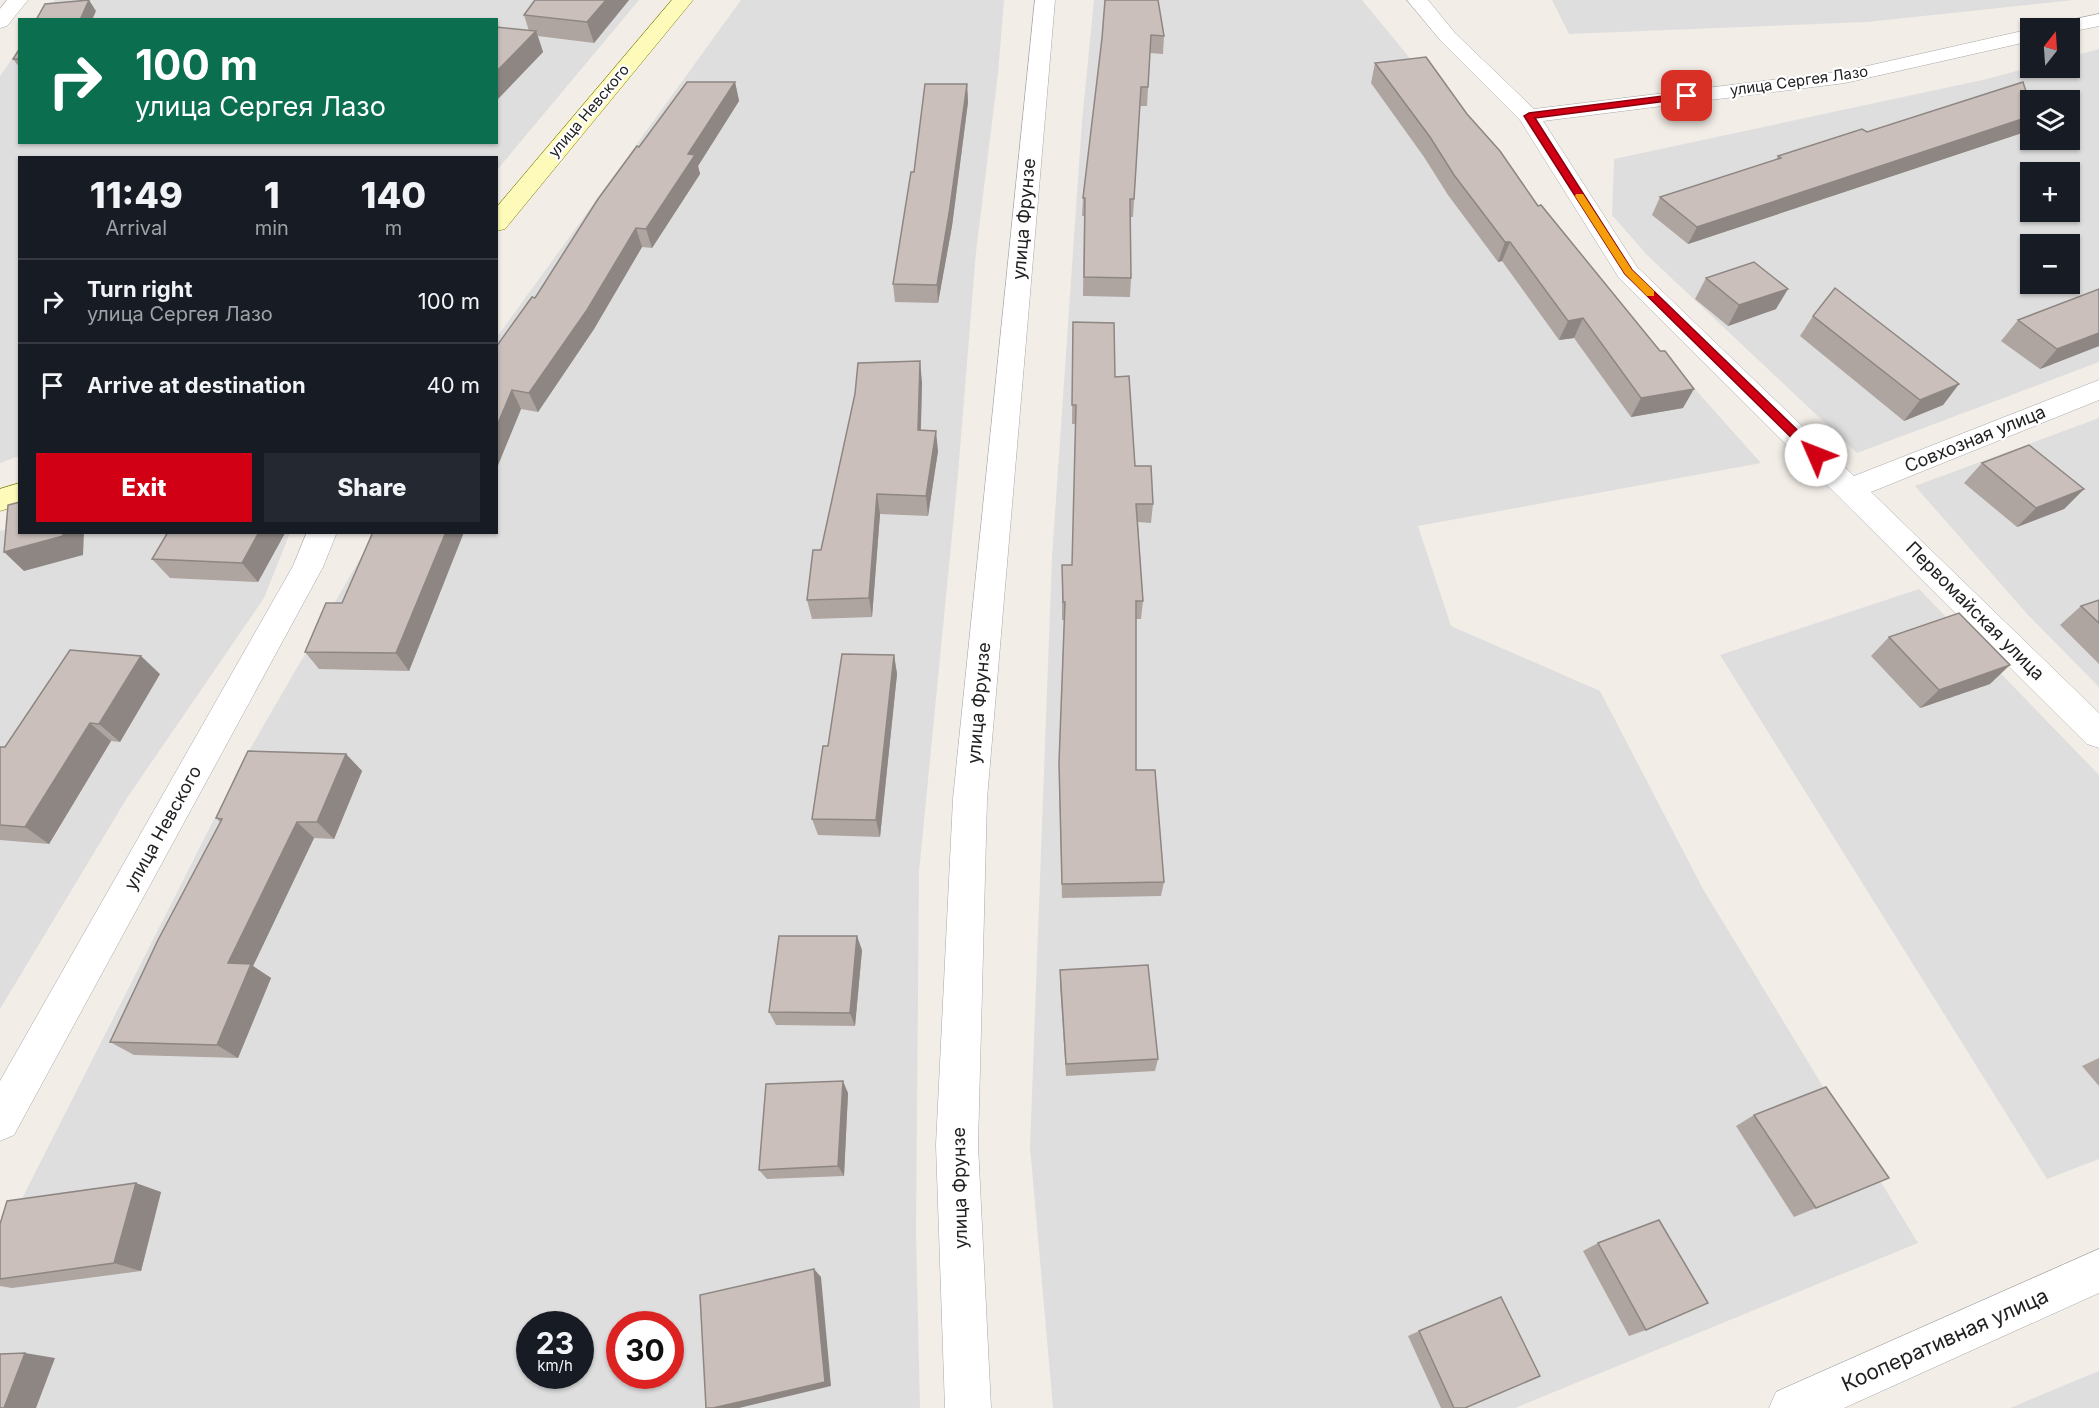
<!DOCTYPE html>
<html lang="en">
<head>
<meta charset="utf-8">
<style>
	:root { --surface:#171b24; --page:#242831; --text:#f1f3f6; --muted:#9ea1a6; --line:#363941; --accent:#d20015 }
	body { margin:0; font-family:Inter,sans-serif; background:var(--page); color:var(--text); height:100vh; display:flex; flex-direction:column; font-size:22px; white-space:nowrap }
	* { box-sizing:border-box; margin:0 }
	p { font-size:20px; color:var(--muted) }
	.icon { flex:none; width:33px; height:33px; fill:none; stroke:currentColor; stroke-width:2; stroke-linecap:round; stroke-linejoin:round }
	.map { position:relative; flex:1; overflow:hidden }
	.sheet { position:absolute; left:18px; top:156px; width:480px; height:378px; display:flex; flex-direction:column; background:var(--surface); border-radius:0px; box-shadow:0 2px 4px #0004 }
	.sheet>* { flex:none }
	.hud { position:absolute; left:18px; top:18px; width:480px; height:126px; border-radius:0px; box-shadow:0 2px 4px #0004; background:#0b6e4f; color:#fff; overflow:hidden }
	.needle { width:39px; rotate:17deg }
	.tools { position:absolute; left:2020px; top:18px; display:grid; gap:12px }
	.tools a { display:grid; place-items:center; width:60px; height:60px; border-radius:0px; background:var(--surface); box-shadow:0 2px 4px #0004; font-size:30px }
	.speed { position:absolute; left:516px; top:1311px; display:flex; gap:12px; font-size:30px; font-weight:700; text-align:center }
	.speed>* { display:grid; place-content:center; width:78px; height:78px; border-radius:50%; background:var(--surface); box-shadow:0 2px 4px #0004; line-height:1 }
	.speed small { font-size:15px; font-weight:400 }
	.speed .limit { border:9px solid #d22; background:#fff; color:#111 }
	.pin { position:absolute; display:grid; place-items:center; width:51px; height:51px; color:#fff; margin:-26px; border-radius:12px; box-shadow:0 3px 9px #0006 }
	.me { position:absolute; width:66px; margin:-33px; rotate:314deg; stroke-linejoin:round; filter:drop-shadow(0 0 4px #0008) }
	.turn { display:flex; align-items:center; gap:21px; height:126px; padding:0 18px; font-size:27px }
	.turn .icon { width:78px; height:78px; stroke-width:2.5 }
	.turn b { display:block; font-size:42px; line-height:51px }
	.eta { display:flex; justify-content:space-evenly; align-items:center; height:102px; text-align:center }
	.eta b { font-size:36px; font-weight:800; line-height:42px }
	.button { display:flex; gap:12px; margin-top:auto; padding:12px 18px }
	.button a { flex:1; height:69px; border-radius:0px; background:var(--accent); color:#fff; font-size:24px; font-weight:800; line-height:69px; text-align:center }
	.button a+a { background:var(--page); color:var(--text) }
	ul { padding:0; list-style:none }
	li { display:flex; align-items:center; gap:18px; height:84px; padding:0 18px; border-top:2px solid var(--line) }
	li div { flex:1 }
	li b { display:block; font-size:22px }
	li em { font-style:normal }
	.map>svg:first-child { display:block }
	.residential { fill:#dfdede; fill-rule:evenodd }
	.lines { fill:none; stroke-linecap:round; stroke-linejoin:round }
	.minor-casing { stroke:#a8a8a8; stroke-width:1 }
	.secondary-casing { stroke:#7f8000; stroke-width:1 }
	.minor { fill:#fff; fill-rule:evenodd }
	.secondary { fill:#fdfaba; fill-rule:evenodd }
	.wall { fill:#aea4a0 }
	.shaded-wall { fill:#8d8682 }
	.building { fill:#cabfba; stroke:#8d8682; stroke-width:1.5 }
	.route { fill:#d20015; stroke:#88000e; stroke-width:1.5 }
	.slow { fill:#f59e0b }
	.labels { text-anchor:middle; stroke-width:4.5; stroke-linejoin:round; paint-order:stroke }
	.far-street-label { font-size:15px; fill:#212121; stroke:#fff }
	.street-label { font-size:18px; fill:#212121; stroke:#fff }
	.near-street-label { font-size:21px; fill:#212121; stroke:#fff }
</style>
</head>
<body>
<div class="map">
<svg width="2099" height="1408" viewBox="0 0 2099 1408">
	<rect width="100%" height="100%" fill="#f2ede7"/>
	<g class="residential">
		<polygon points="55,0 639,0 497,170 496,158 20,158 19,456 0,463 0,76 19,49 20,142 496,142 496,20 41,19"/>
		<path d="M741 0H1004L998 74 976 252 958 474 919 872 916 1233 920 1408H0V1242L247 754 375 533 496 532 497 337ZM530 1324H580V1376H530ZM620 1324H670V1376H620Z"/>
		<polygon points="1094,0 1362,0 1533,208 1761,463 1418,526 1451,626 1600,691 1703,889 1918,1243 1515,1408 1053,1408 1030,1147 1052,557 1082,121"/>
		<polygon points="1552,0 2073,0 1867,22 1569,34"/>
		<path d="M2099 49V362L1857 453 1647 255 1612 215 1614 159 1987 79 2031 67 2070 68V57ZM2031 100H2070V140H2031ZM2031 172H2070V212H2031ZM2031 244H2070V284H2031Z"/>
		<polygon points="2099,418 2099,687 2028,615 1915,486"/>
		<polygon points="19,526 20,532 290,533 264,598 127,798 0,1009 0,531"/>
		<polygon points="1919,589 2099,775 2099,1159 2047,1179 1720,655"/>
		<polygon points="2099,1371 2099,1408 2010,1408"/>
	</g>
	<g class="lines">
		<g class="minor-casing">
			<g id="minor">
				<polygon points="7,0 28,0 7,26 0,28 0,9"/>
				<polygon points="1035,0 1055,0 987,799 978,1145 991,1408 945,1408 936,1145 953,799"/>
				<polygon points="1407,0 1428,0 1455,33 1534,109 1845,71 2031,29 2031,41 1845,83 1543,121 1637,267 1854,476 2099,380 2099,400 1871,492 2099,713 2099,748 2087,744 1619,278 1520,120 1441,41"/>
				<polygon points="2099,14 2099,26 2070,32 2070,28 2049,28 2052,24"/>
				<polygon points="307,532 337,532 323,567 14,1135 0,1141 0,1081 293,566"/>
				<polygon points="2099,1249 2099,1293 1844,1408 1769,1408 1776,1392"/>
			</g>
		</g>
		<g class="secondary-casing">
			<g id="secondary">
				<polygon points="672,0 693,0 505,229 496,231 496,208"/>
				<polygon points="20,483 20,505 0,511 0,489"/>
			</g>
		</g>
		<use href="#minor" class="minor"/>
		<use href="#secondary" class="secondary"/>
	</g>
	<g class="wall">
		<polygon points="629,0 594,43 538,36 543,52 496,101 496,27 529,31 524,15"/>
		<polygon points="1105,0 1164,36 1163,54 1150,53 1147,106 1140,106 1133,217 1130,217 1131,278 1130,297 1083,296 1084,216 1082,216 1083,198 1102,38"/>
		<polygon points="20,48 20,68 13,59"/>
		<polygon points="1375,63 1467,114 1538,206 1683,408 1631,417 1574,338 1559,340 1502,261 1498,262 1448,195 1424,157 1371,83"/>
		<polygon points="735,82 739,101 698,166 700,174 652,248 642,247 594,329 538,412 521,409 496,470 496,347 535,298 639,147"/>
		<polygon points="967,84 968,102 952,226 938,303 895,302 893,284 914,172"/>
		<polygon points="2022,133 1688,244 1652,215 1660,197 1776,160 1778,156"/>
		<polygon points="1706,278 1776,309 1728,326 1695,299"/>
		<polygon points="1813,316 1959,384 1943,405 1904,421 1800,336"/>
		<polygon points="2018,320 2099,346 2040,369 2001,341"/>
		<polygon points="1073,322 1115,377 1135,466 1153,504 1151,523 1138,522 1143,601 1141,619 1136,619 1136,770 1164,882 1161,896 1062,898 1059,779 1064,620 1062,620 1062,565 1072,565 1076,424 1072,424"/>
		<polygon points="922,382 921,430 938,451 928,516 880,514 872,617 812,619 807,600"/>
		<polygon points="1982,463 2084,489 2064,509 2017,527 1964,483"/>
		<polygon points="168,532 284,532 285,533 258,582 170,578 152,559"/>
		<polygon points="373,532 464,532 409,671 319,669 305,652 342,603"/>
		<polygon points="2099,600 2099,664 2060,625 2081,606"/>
		<polygon points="1889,637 1990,684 1920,708 1871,656"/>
		<polygon points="894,655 897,674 880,837 818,835 812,819 828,746"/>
		<polygon points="160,674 120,742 111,741 49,844 0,840 0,747 5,747"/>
		<polygon points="346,754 362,771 334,839 314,838 253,966 271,978 238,1058 134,1055 110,1042 220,822 216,818"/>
		<polygon points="862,950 855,1026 776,1025 769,1012"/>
		<polygon points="1060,970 1158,1059 1155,1071 1066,1076 1060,984"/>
		<polygon points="2099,1058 2099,1086 2082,1066"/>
		<polygon points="848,1093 844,1176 767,1179 759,1170"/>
		<polygon points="1754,1115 1889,1178 1794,1217 1736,1126"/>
		<polygon points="161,1192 141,1271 12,1288 0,1286 0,1224"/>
		<polygon points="1598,1243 1646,1330 1629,1336 1583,1251"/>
		<polygon points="1419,1331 1465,1408 1441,1408 1408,1336"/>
	</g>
	<g class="shaded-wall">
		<polygon points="89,0 96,11 92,20 80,20"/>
		<polygon points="606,0 629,0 594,43 587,22"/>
		<polygon points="536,31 543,52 496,101 496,72"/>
		<polygon points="735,82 739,101 698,166 700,174 652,248 646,229 688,154"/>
		<polygon points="967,84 968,102 952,226 938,303 937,285"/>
		<polygon points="2031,116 2031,119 2022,133 1688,244 1697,227"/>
		<polygon points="636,228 642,247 594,329 538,412 529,393"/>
		<polygon points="1505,242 1510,242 1502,261 1498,262"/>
		<polygon points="1788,289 1776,309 1728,326 1739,305"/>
		<polygon points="1583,318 1574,338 1559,340 1568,321"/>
		<polygon points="2099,333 2099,346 2040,369 2057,349"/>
		<polygon points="920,361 922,382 920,450 918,430"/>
		<polygon points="1959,384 1943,405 1904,421 1920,400"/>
		<polygon points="1694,389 1683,408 1631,417 1641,398"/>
		<polygon points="512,390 521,409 496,470 496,428"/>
		<polygon points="936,431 938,451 928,516 926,496"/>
		<polygon points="2084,489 2064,509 2017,527 2036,508"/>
		<polygon points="877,494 880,514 872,617 869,598"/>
		<polygon points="63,532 84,532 83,555 24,571 4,552"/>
		<polygon points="259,532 284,532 285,533 258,582 242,563"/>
		<polygon points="446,532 464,532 409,671 396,653"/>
		<polygon points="894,655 897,674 880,837 876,820"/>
		<polygon points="141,656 160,674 120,742 99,724"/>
		<polygon points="2010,665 1990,684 1920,708 1939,690"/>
		<polygon points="90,723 111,741 49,844 25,827"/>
		<polygon points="346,754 362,771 334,839 317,822"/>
		<polygon points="297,822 314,838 253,966 271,978 238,1058 217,1045 228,963"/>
		<polygon points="857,936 862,950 855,1026 850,1013"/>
		<polygon points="843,1081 848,1093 844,1176 838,1166"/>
		<polygon points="136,1183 161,1192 141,1271 114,1263"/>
		<polygon points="814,1269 821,1277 831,1386 739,1408 713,1408"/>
		<polygon points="25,1353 55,1358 36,1408 4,1408"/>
	</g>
	<g class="building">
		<polygon points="89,0 80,20 36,20 45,4"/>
		<polygon points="535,0 606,0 587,22 524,15"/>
		<polygon points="1105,0 1158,0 1164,36 1151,35 1148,87 1141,87 1134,199 1130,199 1131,278 1084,277 1085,198 1083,198 1102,38"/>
		<polygon points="496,27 536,31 496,72"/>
		<polygon points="20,48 20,59 13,59"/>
		<polygon points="1426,57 1467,114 1500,151 1538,206 1541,205 1660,351 1665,351 1694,389 1641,398 1583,318 1568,321 1510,242 1505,242 1454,175 1430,137 1375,63"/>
		<polygon points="687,82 735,82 688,154 695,155 646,229 636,228 587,310 529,393 512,390 496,428 496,347 532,297 535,298 598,199 637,146 639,147"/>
		<polygon points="2023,82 2031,107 2031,116 1697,227 1660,197 1781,158 1778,156 1862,129 1867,132"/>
		<polygon points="925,84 967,84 950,207 937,285 893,284 911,172 914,172"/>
		<polygon points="1754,262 1788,289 1739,305 1706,278"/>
		<polygon points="1835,288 1959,384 1920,400 1813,316"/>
		<polygon points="2099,289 2099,333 2057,349 2018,320"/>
		<polygon points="1073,322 1114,323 1115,377 1129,376 1135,466 1151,466 1153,504 1136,504 1143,601 1136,601 1136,770 1155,770 1164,882 1062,884 1059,763 1065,602 1063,602 1062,565 1072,565 1076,405 1072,405"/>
		<polygon points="920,361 918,430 936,431 926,496 877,494 869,598 807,600 813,550 821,550 855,394 858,363"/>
		<polygon points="2029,445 2084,489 2036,508 1982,463"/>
		<polygon points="20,502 20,532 63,532 63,536 4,552 8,505"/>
		<polygon points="168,532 259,532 242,563 152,559"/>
		<polygon points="373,532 446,532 396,653 305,652 326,603 342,603"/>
		<polygon points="2099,600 2099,623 2081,606"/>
		<polygon points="1959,613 2010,665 1939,690 1889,637"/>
		<polygon points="70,650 141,656 99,724 90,723 25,827 0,825 0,747 5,747"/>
		<polygon points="842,654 894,655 876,820 812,819 823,746 828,746"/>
		<polygon points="248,751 346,754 317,822 297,822 228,963 251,964 217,1045 110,1042 158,940 222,819 216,818"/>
		<polygon points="779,936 857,936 850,1013 769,1012"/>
		<polygon points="1148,965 1158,1059 1066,1064 1060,970"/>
		<polygon points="843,1081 838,1166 759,1170 766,1084"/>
		<polygon points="1826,1087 1889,1178 1816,1208 1754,1115"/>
		<polygon points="136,1183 114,1263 0,1279 0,1224 7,1201"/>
		<polygon points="1659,1220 1708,1303 1646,1330 1598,1243"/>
		<polygon points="814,1269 825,1382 713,1408 706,1408 700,1295"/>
		<polygon points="1501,1297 1540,1376 1465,1408 1454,1408 1419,1331"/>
		<polygon points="25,1353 4,1408 0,1408 0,1354"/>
	</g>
	<polygon class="route" points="1687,93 1691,96 1690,98 1535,118 1632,270 1820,452 1820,458 1812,458 1625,274 1524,116 1529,113"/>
	<polygon class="slow" points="1576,194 1583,194 1632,270 1654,291 1654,296 1647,296 1625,274 1575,196"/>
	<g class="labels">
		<g class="far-street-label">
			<text transform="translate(1799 81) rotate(-8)" y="5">улица Сергея Лазо</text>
			<text transform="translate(589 111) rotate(-50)" y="5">улица Невского</text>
		</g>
		<g class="street-label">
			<text transform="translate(1024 219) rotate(-85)" y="6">улица Фрунзе</text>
			<text transform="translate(1975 439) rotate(-22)" y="6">Совхозная улица</text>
			<text transform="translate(1975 611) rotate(45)" y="6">Первомайская улица</text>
			<text transform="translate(979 703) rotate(-85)" y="6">улица Фрунзе</text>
			<text transform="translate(163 828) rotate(-61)" y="6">улица Невского</text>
			<text transform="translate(960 1188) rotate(-91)" y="6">улица Фрунзе</text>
		</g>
		<g class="near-street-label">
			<text transform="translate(1945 1340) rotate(-24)" y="7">Кооперативная улица</text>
		</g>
	</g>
</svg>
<div class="tools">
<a><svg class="needle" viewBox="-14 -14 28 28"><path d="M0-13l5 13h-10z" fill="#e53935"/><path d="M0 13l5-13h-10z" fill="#9ea1a6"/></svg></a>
<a><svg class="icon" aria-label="layers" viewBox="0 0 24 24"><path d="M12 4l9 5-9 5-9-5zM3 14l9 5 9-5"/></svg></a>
<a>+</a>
<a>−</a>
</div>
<div class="speed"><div>23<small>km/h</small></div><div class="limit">30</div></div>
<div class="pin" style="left:1687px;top:96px;background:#d93025"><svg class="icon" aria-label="arrive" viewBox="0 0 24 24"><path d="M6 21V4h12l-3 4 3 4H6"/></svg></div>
<svg class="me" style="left:1816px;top:455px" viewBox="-20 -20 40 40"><circle r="19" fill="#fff"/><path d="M0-13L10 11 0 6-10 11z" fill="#d20015"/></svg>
<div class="hud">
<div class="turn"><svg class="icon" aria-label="right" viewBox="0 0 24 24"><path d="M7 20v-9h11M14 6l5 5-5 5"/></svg><div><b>100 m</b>улица Сергея Лазо</div></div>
</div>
<section class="sheet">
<div class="eta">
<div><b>11:49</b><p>Arrival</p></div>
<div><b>1</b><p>min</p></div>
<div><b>140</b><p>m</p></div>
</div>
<ul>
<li><svg class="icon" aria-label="right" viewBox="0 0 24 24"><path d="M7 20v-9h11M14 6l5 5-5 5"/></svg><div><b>Turn right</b><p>улица Сергея Лазо</p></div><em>100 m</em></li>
<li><svg class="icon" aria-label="arrive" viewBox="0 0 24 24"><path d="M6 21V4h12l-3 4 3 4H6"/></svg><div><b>Arrive at destination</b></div><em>40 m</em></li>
</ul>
<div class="button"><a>Exit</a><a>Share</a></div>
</section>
</div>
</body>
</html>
